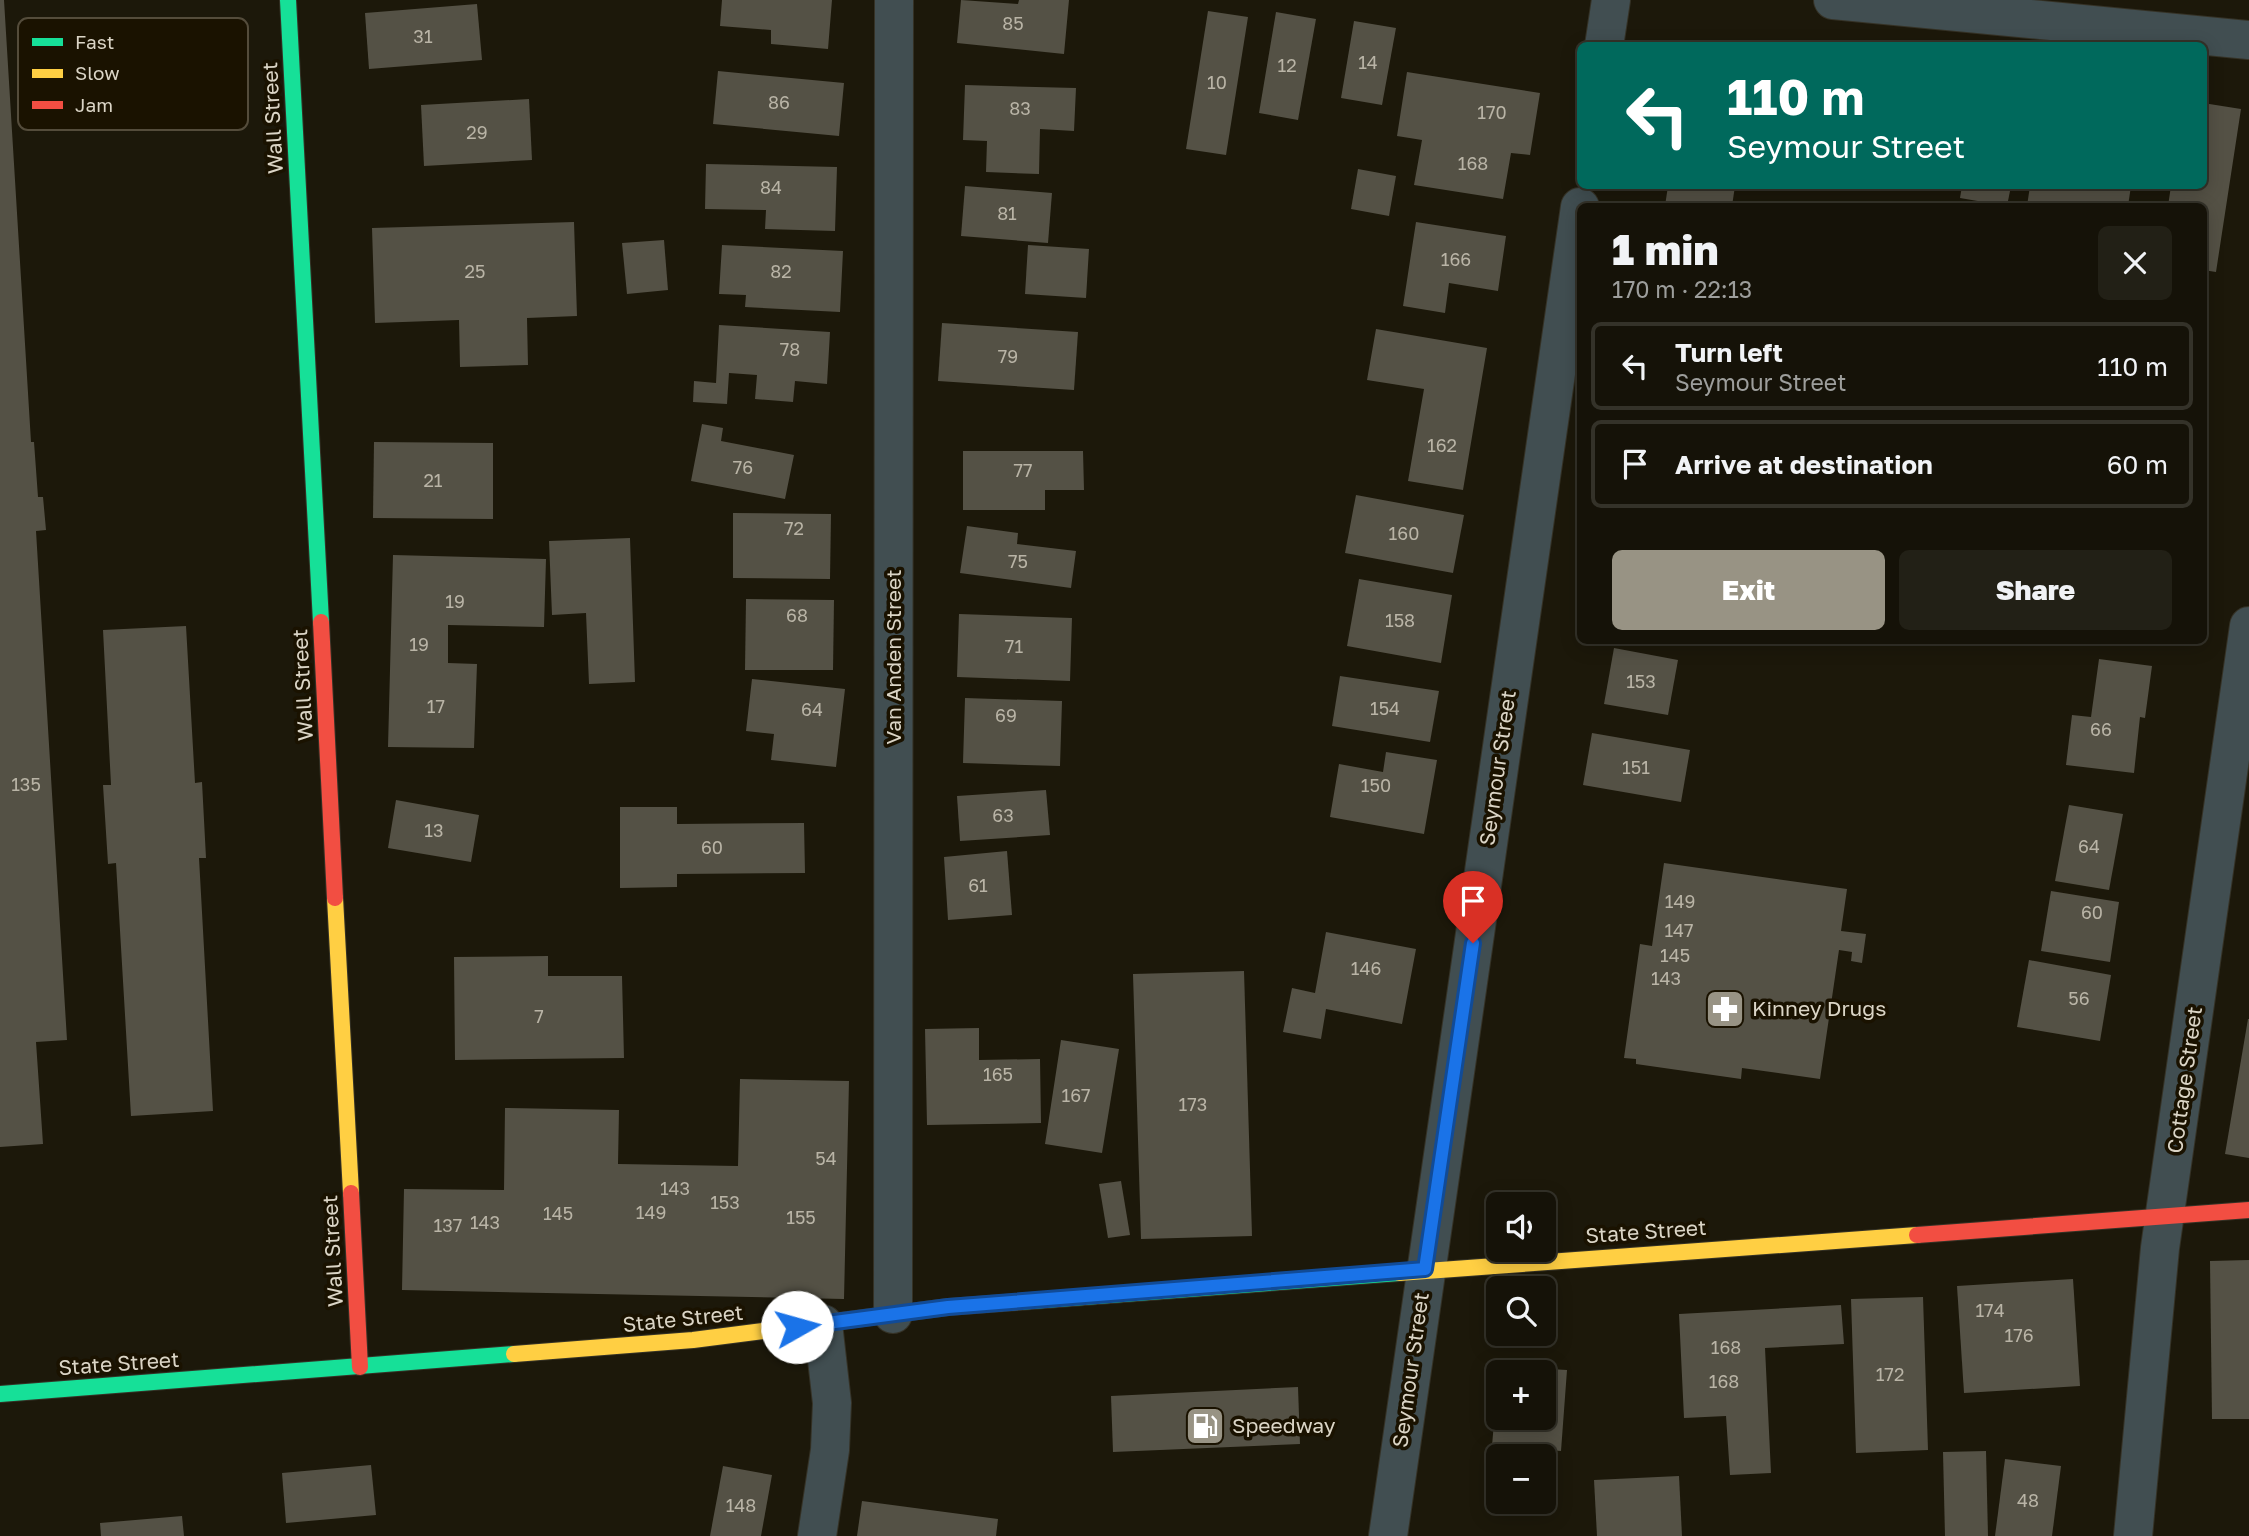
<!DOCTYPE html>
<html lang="en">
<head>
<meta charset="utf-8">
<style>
	:root { --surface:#151208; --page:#222016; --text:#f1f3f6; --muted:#9d9e9c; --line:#343229; --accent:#989384 }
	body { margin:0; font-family:"Golos Text",sans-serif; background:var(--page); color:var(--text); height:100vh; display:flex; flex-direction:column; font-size:26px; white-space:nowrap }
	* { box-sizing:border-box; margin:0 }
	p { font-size:23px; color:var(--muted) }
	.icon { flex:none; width:38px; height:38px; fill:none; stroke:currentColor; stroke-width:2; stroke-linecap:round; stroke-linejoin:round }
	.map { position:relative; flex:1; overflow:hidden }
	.drawer { position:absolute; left:1577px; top:203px; width:630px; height:441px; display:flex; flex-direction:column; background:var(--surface); border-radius:10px; box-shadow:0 4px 18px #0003,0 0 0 2px var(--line) }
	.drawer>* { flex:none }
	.guide { position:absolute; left:1577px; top:42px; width:630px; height:147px; border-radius:10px; box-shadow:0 4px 18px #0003,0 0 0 2px var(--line); background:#00695c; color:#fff; overflow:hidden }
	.tools { position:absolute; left:1486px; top:1192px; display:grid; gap:14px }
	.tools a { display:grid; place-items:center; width:70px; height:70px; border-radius:10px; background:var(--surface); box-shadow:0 4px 18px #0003,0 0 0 2px var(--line); font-size:35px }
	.pin { position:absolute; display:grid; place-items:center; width:60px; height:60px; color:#fff; margin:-72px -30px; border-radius:50% 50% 50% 0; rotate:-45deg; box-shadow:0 0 7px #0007 }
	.pin .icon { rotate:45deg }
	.me { position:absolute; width:77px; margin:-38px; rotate:83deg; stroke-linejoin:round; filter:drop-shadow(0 0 5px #0008) }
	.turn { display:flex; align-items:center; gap:24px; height:147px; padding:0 35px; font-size:32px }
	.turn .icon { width:91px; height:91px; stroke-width:2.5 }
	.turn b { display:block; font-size:49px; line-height:60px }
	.round { display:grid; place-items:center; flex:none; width:74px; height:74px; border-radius:10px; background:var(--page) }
	.head { display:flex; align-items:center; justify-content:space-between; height:119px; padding:0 35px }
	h1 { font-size:42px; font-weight:800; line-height:52px }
	.primary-button { display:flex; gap:14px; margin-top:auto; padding:14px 35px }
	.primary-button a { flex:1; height:80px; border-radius:10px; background:var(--accent); color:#fff; font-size:28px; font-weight:800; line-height:80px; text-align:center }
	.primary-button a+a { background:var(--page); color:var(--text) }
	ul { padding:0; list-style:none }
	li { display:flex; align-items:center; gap:21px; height:88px; margin:0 14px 10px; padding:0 21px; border:4px solid var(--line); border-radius:10px }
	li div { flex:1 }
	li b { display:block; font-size:26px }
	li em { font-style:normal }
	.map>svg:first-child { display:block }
	.building { fill:#545145 }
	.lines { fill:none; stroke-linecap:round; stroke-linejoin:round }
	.street-casing { stroke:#353226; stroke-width:40 }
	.fast-casing { stroke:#353226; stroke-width:18 }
	.slow-casing { stroke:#353226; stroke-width:18 }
	.jam-casing { stroke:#353226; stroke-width:18 }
	.street { stroke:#414e51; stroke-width:38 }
	.fast { stroke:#16e098; stroke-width:16 }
	.slow { stroke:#ffcf43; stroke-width:16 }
	.jam { stroke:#f24e42; stroke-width:16 }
	.route-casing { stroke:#114b97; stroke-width:18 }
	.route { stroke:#1a73e8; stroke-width:12 }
	.labels { text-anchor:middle; stroke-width:7; stroke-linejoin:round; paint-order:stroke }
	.number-label { font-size:18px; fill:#b9b4a6 }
	.street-label { font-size:21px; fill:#dbd5c6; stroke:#1a1200 }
	.poi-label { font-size:21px; fill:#dbd5c6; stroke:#1a1200; text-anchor:start }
	.key { fill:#1a1200; stroke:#544c3b; stroke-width:2 }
	.key-label { font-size:19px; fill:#dbd5c6 }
</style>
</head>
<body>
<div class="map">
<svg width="2249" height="1536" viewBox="0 0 2249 1536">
	<rect width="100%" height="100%" fill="#1c180a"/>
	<g class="building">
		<polygon points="0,0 4,0 31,442 34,442 38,497 43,497 46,530 36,531 67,1040 36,1042 43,1144 0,1147"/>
		<polygon points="722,0 832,0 828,49 771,44 771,30 720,26"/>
		<polygon points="961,0 1018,4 1019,0 1069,0 1064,54 957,43"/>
		<polygon points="477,4 482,60 369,69 365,13"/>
		<polygon points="1208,11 1248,17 1226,155 1186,149"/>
		<polygon points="1276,12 1316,19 1298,120 1259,113"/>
		<polygon points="1354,21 1396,28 1382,105 1341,98"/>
		<polygon points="718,71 844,83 839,136 713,124"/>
		<polygon points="1407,72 1540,93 1530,155 1511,153 1503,199 1414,185 1422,140 1397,136"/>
		<polygon points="965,85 1076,88 1074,131 1040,129 1039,174 986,172 987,141 963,140"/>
		<polygon points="529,99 532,160 424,166 421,105"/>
		<polygon points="2203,103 2241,109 2216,272 2203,270 2203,206 2168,206 2171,186 2203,186"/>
		<polygon points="706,164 837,167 835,231 765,229 766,210 705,209"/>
		<polygon points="1358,169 1396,176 1389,216 1351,209"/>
		<polygon points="965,186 1052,193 1048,243 961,236"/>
		<polygon points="1668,186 1735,186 1732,206 1665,206"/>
		<polygon points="1962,186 2011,186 2007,206 1960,198"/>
		<polygon points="2030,186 2131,186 2128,206 2027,206"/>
		<polygon points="574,222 577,316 527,318 528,365 460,367 459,320 375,323 372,228"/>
		<polygon points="1416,222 1506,236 1498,291 1449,283 1445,313 1403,306"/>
		<polygon points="664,240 668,290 627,294 622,243"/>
		<polygon points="722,245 843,251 840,312 745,307 746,295 719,294"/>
		<polygon points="1028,245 1089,249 1086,298 1025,294"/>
		<polygon points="942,323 1078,332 1074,390 938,381"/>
		<polygon points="719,325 830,332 827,384 795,381 793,402 755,399 757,375 729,373 727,404 693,402 694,381 716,383"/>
		<polygon points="1376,329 1487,348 1463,490 1408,481 1424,389 1367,380"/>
		<polygon points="702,424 723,428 721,441 794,455 785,499 691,481"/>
		<polygon points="374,442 493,443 493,519 373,518"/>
		<polygon points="963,451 1083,451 1084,490 1045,490 1045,510 963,510"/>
		<polygon points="1356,495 1464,515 1453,573 1345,553"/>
		<polygon points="733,513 831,514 830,579 733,578"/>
		<polygon points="967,526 1018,533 1017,544 1076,551 1071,588 960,573"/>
		<polygon points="630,538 635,682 589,684 586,613 552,615 549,541"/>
		<polygon points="393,555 546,559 544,627 448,625 448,663 477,664 474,748 388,747"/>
		<polygon points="1359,579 1452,595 1441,663 1347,646"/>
		<polygon points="746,599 834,600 833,670 745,670"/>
		<polygon points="959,614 1072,618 1070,681 957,677"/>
		<polygon points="186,626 195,783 202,782 206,858 199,858 213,1111 131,1116 116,863 108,864 103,785 111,785 103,630"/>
		<polygon points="1614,648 1678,660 1668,715 1604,704"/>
		<polygon points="2099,659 2152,666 2145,718 2140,717 2134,773 2066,765 2072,715 2091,717"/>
		<polygon points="1340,676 1439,691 1430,742 1332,726"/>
		<polygon points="752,679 845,689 836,767 771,760 774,734 746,731"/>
		<polygon points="965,698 1062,701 1060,766 963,763"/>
		<polygon points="1592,733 1690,750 1681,802 1583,785"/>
		<polygon points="1386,752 1437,760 1424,834 1330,817 1339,764 1383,772"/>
		<polygon points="1046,790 1050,835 960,841 957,796"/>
		<polygon points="396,800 479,815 471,862 388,848"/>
		<polygon points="2069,805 2123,814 2109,890 2055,881"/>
		<polygon points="620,807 677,807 677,824 804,823 805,873 677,874 677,887 620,888"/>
		<polygon points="1007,851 1012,915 948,920 944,857"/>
		<polygon points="1664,863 1847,889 1841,931 1866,934 1862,963 1851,961 1852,952 1839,950 1820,1079 1742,1068 1741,1079 1636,1064 1636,1059 1624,1058 1640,944 1652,946"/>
		<polygon points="2051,891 2119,902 2110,962 2041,951"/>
		<polygon points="1326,932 1416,949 1402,1024 1326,1009 1321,1039 1283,1032 1292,988 1315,993"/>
		<polygon points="548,956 548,976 622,976 624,1058 455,1060 454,957"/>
		<polygon points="2029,960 2111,975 2100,1041 2017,1027"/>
		<polygon points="1244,971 1252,1236 1141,1239 1133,974"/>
		<polygon points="2248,1019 2249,1019 2249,1158 2225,1154"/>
		<polygon points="979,1028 979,1060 1040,1059 1041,1123 927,1125 925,1029"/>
		<polygon points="1061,1040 1119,1049 1102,1153 1045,1144"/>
		<polygon points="740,1079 849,1081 844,1299 402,1290 404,1189 504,1190 505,1108 619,1110 618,1164 738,1166"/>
		<polygon points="1121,1181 1130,1235 1108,1238 1099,1184"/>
		<polygon points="2249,1260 2249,1419 2212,1419 2210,1261"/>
		<polygon points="2073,1279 2080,1386 1964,1393 1957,1286"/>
		<polygon points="1923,1297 1928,1450 1856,1453 1851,1299"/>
		<polygon points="1841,1305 1844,1344 1765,1348 1771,1473 1730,1475 1726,1416 1684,1418 1679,1314"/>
		<polygon points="1498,1366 1567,1370 1561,1451 1492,1446 1496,1398 1498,1418 1544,1418 1544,1372 1498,1372"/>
		<polygon points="1298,1387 1300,1444 1113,1452 1111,1396"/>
		<polygon points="1986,1451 1988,1536 1945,1536 1943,1452"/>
		<polygon points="2005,1459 2061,1466 2052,1536 1995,1536"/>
		<polygon points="371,1465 376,1515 286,1523 282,1473"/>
		<polygon points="723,1466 772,1475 761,1536 710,1536"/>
		<polygon points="1679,1476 1682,1536 1597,1536 1594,1480"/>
		<polygon points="862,1501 998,1519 996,1536 857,1536"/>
		<polygon points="182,1516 184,1536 101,1536 100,1523"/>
	</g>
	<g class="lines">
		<g class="street-casing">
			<g id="street">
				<polyline points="1833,0 2249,40"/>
				<polyline points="1604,46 1611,0"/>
				<polyline points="893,1314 894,0"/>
				<polyline points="817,1536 830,1450 832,1403 823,1324"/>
				<polyline points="1388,1536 1580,207"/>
				<polyline points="2133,1536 2160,1248 2249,626"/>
			</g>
		</g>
		<g class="fast-casing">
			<g id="fast">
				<polyline points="288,0 321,622"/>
				<polyline points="1018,1302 1399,1273"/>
				<polyline points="0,1394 514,1354"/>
			</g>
		</g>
		<g class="slow-casing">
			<g id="slow">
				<polyline points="335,898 351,1193"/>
				<polyline points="1399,1273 1917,1235"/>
				<polyline points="514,1354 693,1340 948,1307 1018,1302"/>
			</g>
		</g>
		<g class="jam-casing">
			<g id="jam">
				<polyline points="321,622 335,898"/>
				<polyline points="351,1193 360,1367"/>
				<polyline points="1917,1235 2249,1210"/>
			</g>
		</g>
		<use href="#street" class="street"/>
		<use href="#fast" class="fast"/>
		<use href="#slow" class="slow"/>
		<use href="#jam" class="jam"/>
	</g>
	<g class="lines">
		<g class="route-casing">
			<polyline id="route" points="797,1327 948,1307 1425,1269 1473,943"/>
		</g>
		<use href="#route" class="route"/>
	</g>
	<defs>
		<g id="pharmacy-square" transform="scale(2.0125)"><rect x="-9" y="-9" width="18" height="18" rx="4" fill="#989384" stroke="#1a1200"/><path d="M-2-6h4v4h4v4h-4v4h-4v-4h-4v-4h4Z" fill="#fff"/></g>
		<g id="fuel-square" transform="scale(2.0125)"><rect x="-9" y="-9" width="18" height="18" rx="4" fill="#989384" stroke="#1a1200"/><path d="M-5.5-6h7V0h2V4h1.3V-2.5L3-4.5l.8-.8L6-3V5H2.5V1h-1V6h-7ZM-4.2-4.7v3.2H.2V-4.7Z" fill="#fff"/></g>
	</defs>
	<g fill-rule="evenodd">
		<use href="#pharmacy-square" x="1725" y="1009"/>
		<use href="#fuel-square" x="1205" y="1426"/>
	</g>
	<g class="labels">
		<g class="number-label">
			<text x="1013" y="30">85</text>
			<text x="423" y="43">31</text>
			<text x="1368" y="69">14</text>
			<text x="1287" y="72">12</text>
			<text x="1217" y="89">10</text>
			<text x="779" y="109">86</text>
			<text x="1020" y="115">83</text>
			<text x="1492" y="119">170</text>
			<text x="477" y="139">29</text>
			<text x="1473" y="170">168</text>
			<text x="771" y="194">84</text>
			<text x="1007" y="220">81</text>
			<text x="1456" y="266">166</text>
			<text x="475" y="278">25</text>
			<text x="781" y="278">82</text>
			<text x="790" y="356">78</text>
			<text x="1008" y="363">79</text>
			<text x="1442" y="452">162</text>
			<text x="743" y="474">76</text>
			<text x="1023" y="477">77</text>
			<text x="433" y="487">21</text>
			<text x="794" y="535">72</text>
			<text x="1404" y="540">160</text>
			<text x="1018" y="568">75</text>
			<text x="455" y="608">19</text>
			<text x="797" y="622">68</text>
			<text x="1400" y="627">158</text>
			<text x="419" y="651">19</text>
			<text x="1014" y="653">71</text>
			<text x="1641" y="688">153</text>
			<text x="436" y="713">17</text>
			<text x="1385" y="715">154</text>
			<text x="812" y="716">64</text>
			<text x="1006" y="722">69</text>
			<text x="2101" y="736">66</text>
			<text x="1636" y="774">151</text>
			<text x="26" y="791">135</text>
			<text x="1376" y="792">150</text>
			<text x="1003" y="822">63</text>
			<text x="434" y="837">13</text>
			<text x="2089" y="853">64</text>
			<text x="712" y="854">60</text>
			<text x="978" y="892">61</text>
			<text x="1680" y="908">149</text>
			<text x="2092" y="919">60</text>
			<text x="1679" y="937">147</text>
			<text x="1675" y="962">145</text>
			<text x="1366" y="975">146</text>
			<text x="1666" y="985">143</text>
			<text x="2079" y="1005">56</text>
			<text x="539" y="1023">7</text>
			<text x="998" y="1081">165</text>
			<text x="1076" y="1102">167</text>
			<text x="1193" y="1111">173</text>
			<text x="826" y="1165">54</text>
			<text x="675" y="1195">143</text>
			<text x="725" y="1209">153</text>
			<text x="651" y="1219">149</text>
			<text x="558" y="1220">145</text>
			<text x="801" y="1224">155</text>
			<text x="485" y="1229">143</text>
			<text x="448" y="1232">137</text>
			<text x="1990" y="1317">174</text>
			<text x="2019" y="1342">176</text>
			<text x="1726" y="1354">168</text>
			<text x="1890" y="1381">172</text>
			<text x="1724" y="1388">168</text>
			<text x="2028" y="1507">48</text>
			<text x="741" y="1512">148</text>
		</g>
		<g class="street-label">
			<text transform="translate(273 118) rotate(-93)" y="7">Wall Street</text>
			<text transform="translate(894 657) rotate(-90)" y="7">Van Anden Street</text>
			<text transform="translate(303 685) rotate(-93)" y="7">Wall Street</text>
			<text transform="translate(1498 768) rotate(-82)" y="7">Seymour Street</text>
			<text transform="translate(2185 1080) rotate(-82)" y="7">Cottage Street</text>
			<text transform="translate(1646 1232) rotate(-4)" y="7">State Street</text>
			<text transform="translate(333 1251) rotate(-93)" y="7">Wall Street</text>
			<text transform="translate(683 1319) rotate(-6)" y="7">State Street</text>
			<text transform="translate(119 1364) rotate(-4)" y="7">State Street</text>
			<text transform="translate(1411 1370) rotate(-82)" y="7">Seymour Street</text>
		</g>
		<g class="poi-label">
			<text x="1752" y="1016">Kinney Drugs</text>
			<text x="1232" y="1433">Speedway</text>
		</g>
	</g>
	<rect x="18" y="18" width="230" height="112" rx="10" class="key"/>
	<rect x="32" y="38" width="31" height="8" fill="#16e098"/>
	<rect x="32" y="69" width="31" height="9" fill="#ffcf43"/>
	<rect x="32" y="101" width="31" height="8" fill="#f24e42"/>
	<g class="key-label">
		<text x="75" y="49">Fast</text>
		<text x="75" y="80">Slow</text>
		<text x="75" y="112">Jam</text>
	</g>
</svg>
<div class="tools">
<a><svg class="icon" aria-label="sound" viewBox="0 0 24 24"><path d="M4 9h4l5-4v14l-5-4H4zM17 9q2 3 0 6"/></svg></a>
<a><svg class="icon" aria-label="search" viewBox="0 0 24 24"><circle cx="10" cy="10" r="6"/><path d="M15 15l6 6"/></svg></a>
<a>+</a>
<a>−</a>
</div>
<div class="pin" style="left:1473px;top:943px;background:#d93025"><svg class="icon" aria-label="arrive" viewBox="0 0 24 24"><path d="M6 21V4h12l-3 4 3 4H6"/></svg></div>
<svg class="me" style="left:797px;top:1327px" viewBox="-20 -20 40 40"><circle r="19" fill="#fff"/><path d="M0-13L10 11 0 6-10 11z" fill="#1a73e8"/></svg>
<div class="guide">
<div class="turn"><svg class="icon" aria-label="left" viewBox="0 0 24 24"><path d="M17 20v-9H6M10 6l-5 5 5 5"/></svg><div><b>110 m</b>Seymour Street</div></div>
</div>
<section class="drawer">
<div class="head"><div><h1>1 min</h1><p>170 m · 22:13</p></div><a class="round"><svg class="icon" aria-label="close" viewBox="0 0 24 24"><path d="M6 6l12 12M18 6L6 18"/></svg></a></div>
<ul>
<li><svg class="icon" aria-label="left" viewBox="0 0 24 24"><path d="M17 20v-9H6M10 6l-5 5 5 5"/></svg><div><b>Turn left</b><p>Seymour Street</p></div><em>110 m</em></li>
<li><svg class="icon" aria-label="arrive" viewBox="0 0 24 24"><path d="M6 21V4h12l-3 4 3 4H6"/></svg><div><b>Arrive at destination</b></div><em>60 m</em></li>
</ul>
<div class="primary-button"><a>Exit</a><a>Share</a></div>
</section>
</div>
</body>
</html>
